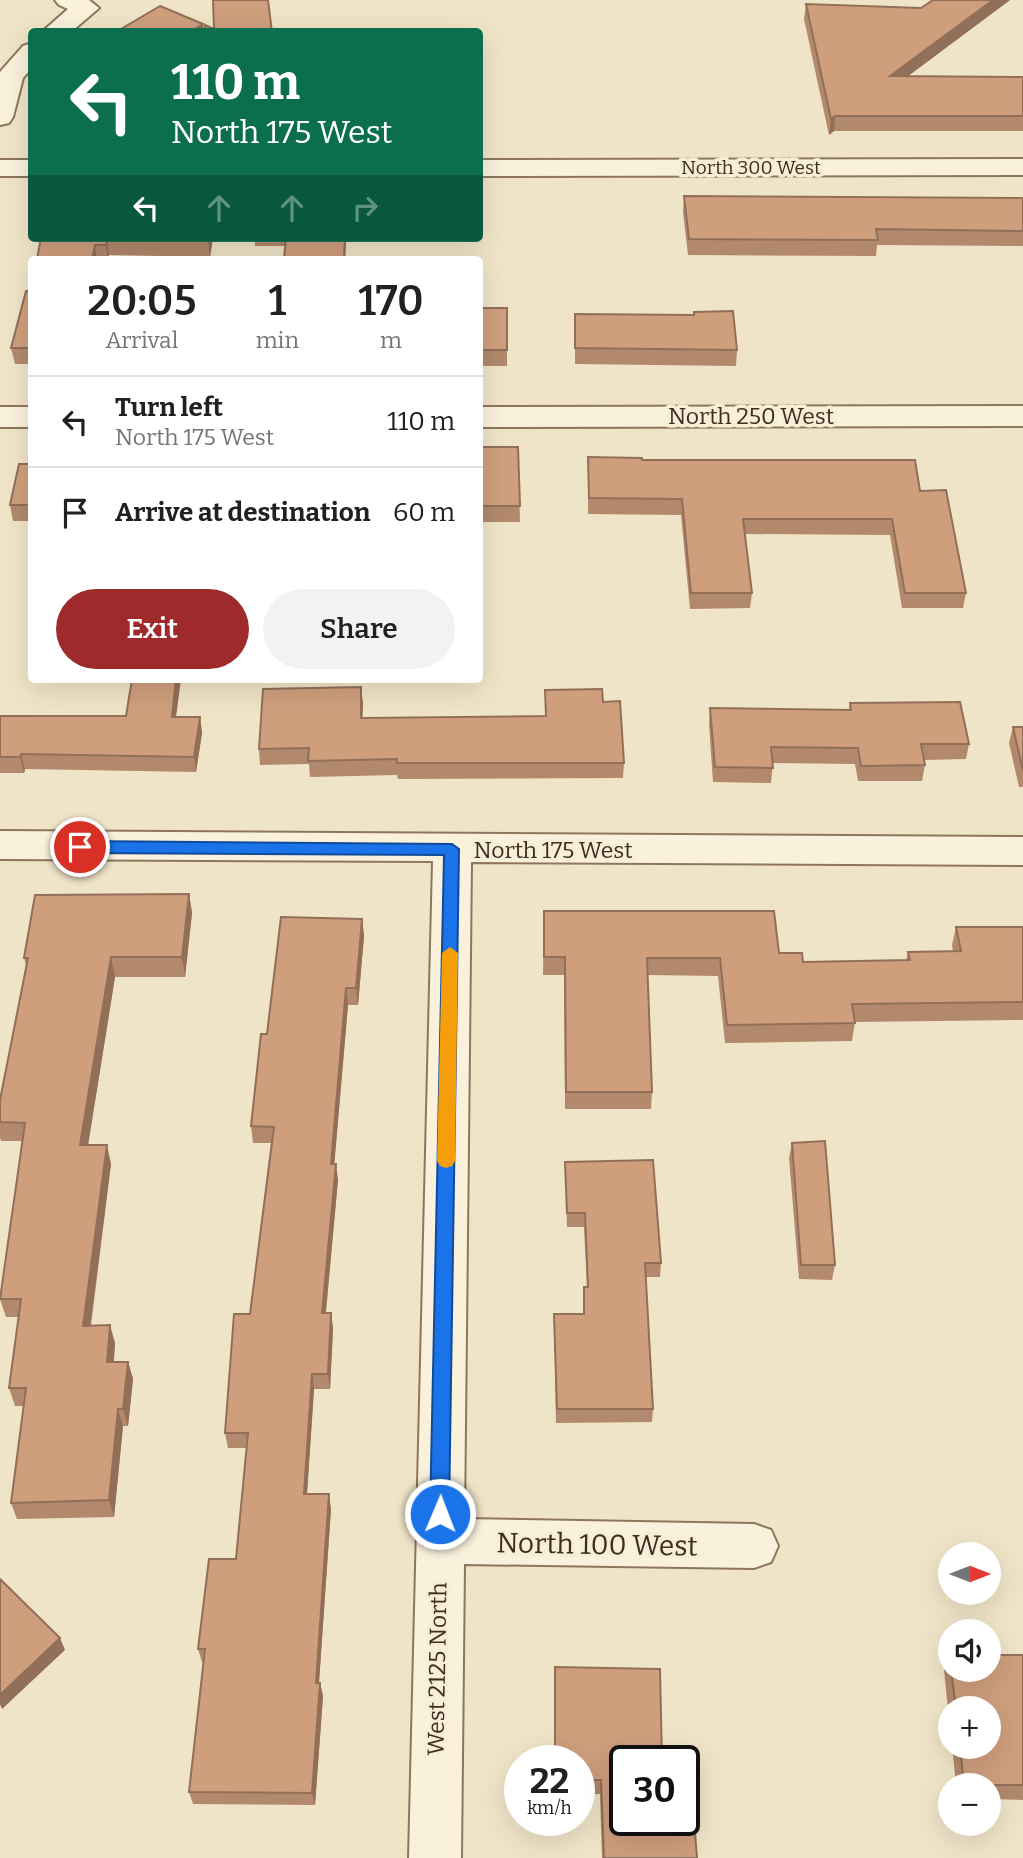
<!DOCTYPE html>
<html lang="en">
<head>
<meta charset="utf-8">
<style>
	:root { --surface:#fff; --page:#f2f2f2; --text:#202124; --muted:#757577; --line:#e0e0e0; --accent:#9e2a2b }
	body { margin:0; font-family:Bitter,serif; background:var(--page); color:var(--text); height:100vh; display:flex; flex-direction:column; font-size:26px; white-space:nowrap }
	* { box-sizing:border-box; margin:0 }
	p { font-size:23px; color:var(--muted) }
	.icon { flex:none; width:38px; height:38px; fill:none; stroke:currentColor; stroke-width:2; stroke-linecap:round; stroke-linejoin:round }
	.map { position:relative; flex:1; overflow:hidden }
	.side { position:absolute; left:28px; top:256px; width:455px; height:427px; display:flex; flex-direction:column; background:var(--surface); border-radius:7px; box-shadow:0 7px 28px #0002 }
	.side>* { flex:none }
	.guide { position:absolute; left:28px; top:28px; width:455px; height:214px; border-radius:7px; box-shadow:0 7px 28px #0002; background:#0b6e4f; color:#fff; overflow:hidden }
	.needle { width:46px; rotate:90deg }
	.tools { position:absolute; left:938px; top:1542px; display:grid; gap:14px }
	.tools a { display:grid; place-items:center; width:63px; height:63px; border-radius:50%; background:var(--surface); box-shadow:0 7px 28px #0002; font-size:35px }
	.speed { position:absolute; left:504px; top:1745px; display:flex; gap:14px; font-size:35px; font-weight:700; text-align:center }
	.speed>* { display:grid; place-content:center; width:91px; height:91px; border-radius:50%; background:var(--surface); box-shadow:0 7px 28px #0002; line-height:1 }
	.speed small { font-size:18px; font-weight:400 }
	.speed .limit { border:4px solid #111; border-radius:10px; background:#fff; color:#111 }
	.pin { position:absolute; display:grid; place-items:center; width:60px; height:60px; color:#fff; margin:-30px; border:4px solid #fff; border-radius:50%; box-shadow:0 2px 7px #0007 }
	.me { position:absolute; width:77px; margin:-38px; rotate:1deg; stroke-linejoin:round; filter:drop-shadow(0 0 5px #0008) }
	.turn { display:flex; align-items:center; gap:24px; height:147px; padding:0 28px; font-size:32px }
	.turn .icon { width:91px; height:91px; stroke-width:2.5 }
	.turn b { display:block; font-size:49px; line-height:60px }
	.lanes { display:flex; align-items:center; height:66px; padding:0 28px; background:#0003; justify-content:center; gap:35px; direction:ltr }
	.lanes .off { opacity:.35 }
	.eta { display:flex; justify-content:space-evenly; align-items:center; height:119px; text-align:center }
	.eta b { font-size:42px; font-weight:600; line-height:49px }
	.button { display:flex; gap:14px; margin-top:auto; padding:14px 28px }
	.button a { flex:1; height:80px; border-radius:42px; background:var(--accent); color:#fff; font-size:28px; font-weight:600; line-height:80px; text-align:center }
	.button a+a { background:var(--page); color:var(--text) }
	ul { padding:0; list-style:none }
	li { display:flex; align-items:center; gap:21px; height:91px; padding:0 28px; border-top:2px solid var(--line) }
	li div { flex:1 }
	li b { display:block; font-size:26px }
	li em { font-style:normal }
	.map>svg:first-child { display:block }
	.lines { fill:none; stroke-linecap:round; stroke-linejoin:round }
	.minor-casing { stroke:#8d765c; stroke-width:4 }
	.minor { fill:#faf1dc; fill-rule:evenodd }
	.wall { fill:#b2896c }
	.shaded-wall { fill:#916f58 }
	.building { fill:#cf9f7d; stroke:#916f58; stroke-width:2 }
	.route { fill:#1a73e8; stroke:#114b97; stroke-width:2 }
	.slow { fill:#f59e0b }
	.labels { text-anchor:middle; stroke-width:7; stroke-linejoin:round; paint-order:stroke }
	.far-street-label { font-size:19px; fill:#3d2e20; stroke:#f7eed8 }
	.street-label { font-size:23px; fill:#3d2e20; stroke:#f7eed8 }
	.near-street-label { font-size:28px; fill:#3d2e20; stroke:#f7eed8 }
</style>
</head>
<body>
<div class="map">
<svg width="1023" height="1858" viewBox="0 0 1023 1858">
	<rect width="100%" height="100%" fill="#f0e4c8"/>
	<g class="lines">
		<g class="minor-casing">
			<g id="minor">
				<polygon points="55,0 89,0 99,8 71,32 42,32 68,9 59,5"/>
				<polygon points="32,43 32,68 23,78 13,117 9,123 0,125 0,72 23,46"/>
				<polygon points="1023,159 1023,175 480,176 480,160"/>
				<rect x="0" y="160" width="32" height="16"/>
				<polygon points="1023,406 1023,426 480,427 480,407"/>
				<rect x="0" y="407" width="32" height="20"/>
				<polygon points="0,831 1023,837 1023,865 471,862 464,1519 754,1524 771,1530 778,1546 771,1562 754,1568 464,1564 461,1858 409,1858 433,861 0,859"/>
			</g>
		</g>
		<use href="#minor" class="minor"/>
	</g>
	<g class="wall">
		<polygon points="933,0 1010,0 908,76 1023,77 1023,131 834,131 829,135 804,19 806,4 921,8"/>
		<polygon points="684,196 1023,198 1023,246 877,245 876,256 688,255 683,212"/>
		<polygon points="41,238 213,238 210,257 109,255 108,259 37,259"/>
		<polygon points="255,238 346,238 345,259 285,246 255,246"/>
		<polygon points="32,288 32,364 15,364 11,348"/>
		<rect x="480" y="308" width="27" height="58"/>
		<polygon points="694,312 737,350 736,366 575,364 575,314 693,315"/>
		<polygon points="480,447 518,447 520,522 480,522"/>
		<polygon points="588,457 642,460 920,491 966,593 963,608 902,608 890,535 745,534 752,593 750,608 690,609 681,515 588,514"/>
		<polygon points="32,464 32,521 13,521 10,505"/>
		<polygon points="545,690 603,702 624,763 623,778 398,779 397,775 310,777 309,764 260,765 259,749 363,703 362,718 545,716"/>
		<polygon points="850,703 969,744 966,759 925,760 925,765 922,781 858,781 855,764 773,763 771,783 713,782 709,724 710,708 849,710"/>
		<polygon points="0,716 200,717 202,733 196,772 25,769 24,773 0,773"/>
		<polygon points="1013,727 1023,727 1023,787 1019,787 1009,743"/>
		<polygon points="189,894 192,913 185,977 115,977 88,1145 111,1164 91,1326 115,1343 114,1362 128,1362 133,1379 128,1426 123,1426 114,1517 17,1519 11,1503 24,1406 15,1406 9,1388 19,1317 6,1317 0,1299 23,1141 1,1141 0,1137 0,1100 26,965 24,958"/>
		<polygon points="544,911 779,953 803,962 906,961 908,952 953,951 952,945 956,927 1023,929 1023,1020 855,1022 852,1041 725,1043 718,976 647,975 652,1092 651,1109 565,1109 564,975 543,975"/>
		<polygon points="362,919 364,936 358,1005 348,1005 334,1164 338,1180 326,1313 331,1313 333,1329 330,1389 314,1389 307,1494 331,1509 319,1683 320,1683 323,1696 315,1805 193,1804 189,1792 203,1662 202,1662 198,1649 236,1559 247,1448 228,1448 225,1433 250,1314 271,1143 253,1143 251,1126 267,1034"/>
		<polygon points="792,1143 835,1265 832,1280 799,1279 789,1158"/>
		<polygon points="565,1162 661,1263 660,1277 646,1277 653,1409 652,1422 556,1423 554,1314 583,1314 584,1287 587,1287 584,1227 567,1227"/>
		<polygon points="949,1654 950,1670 989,1670 1023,1655 1023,1800 989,1799 989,1785 956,1785 952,1746 989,1746 989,1708 950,1708 950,1729 944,1670"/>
		<polygon points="555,1682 625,1820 697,1858 602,1858 600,1794 579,1794 579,1760"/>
	</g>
	<g class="shaded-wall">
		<polygon points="993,0 1010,0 888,91 890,76"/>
		<polygon points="203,24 204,32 190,32"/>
		<polygon points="835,116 834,131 829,135 831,119"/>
		<polygon points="208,238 213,238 210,257 208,241"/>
		<polygon points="345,238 346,238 345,259 344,259"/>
		<polygon points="107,240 109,255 108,259 106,245"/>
		<polygon points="95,245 97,259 92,259"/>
		<polygon points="176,679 181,679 174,733 172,717"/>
		<polygon points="361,687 363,703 362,733 361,718"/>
		<polygon points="200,717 202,733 196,772 194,757"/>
		<polygon points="21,754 25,769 24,773 20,757"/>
		<polygon points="189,894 192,913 185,977 182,957"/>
		<polygon points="362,919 364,936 358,1005 356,988"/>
		<polygon points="111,957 115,977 85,1164 80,1145"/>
		<polygon points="346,988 348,1005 333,1180 331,1164"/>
		<polygon points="107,1145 111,1164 88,1343 83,1326"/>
		<polygon points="336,1164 338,1180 324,1329 322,1313"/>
		<polygon points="331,1313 333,1329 330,1389 328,1374"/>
		<polygon points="110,1325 115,1343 112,1380 107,1362"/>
		<polygon points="128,1362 133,1379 128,1426 123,1409"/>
		<polygon points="312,1374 314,1389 306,1508 304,1494"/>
		<polygon points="118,1409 123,1426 114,1517 109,1500"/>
		<polygon points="329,1494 331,1509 318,1696 316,1683"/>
		<polygon points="60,1638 65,1650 2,1709 0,1704 0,1695"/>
		<polygon points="320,1683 323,1696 315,1805 312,1793"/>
	</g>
	<g class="building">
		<polygon points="213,0 268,0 272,32 204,32 205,25 214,29"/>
		<polygon points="933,0 993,0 890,76 1023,77 1023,116 835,116 831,119 806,4 921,8"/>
		<polygon points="160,6 203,24 190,32 116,32"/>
		<polygon points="684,196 1023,198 1023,231 876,229 878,240 689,239"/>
		<polygon points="41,238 208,238 208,241 107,240 106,245 95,245 92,259 37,259"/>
		<polygon points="286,238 345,238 344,259 284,259"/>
		<polygon points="32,288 32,348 11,348 26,291 31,291"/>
		<rect x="480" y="308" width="27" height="42"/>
		<polygon points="733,311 737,350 575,348 575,314 694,315 694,312"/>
		<polygon points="480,447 518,447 520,506 480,506"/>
		<polygon points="588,457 642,458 642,460 915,460 920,491 946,490 966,593 905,593 892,519 743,519 752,593 691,593 682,499 589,498"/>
		<polygon points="19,464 32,464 32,505 10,505"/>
		<polygon points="132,679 176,679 172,717 200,717 194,757 21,754 20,757 0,757 0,716 126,716"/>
		<polygon points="361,687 361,718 546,716 545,690 602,689 603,702 620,701 624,763 397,763 397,759 308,761 309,748 259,749 263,689"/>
		<polygon points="960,702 969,744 921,744 925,765 861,766 858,748 771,747 773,768 715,767 710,708 851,710 850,703"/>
		<polygon points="1013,727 1023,727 1023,771"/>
		<polygon points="189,894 182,957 111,957 80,1145 107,1145 83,1326 110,1325 107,1362 128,1362 123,1409 118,1409 109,1500 11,1503 26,1388 9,1388 21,1299 0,1299 25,1123 0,1122 0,1100 28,958 24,958 35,895"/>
		<polygon points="544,911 774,911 779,953 802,953 803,962 910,960 908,952 961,951 956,927 1023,927 1023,1002 852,1004 855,1023 727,1025 720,958 647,958 652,1092 566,1092 565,957 544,957"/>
		<polygon points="281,917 362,919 356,988 346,988 331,1164 336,1164 322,1313 331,1313 328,1374 312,1374 304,1494 329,1494 316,1683 320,1683 312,1793 189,1792 205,1649 198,1649 209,1559 236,1559 248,1433 225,1433 234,1314 250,1314 274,1127 251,1126 261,1034 267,1034"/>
		<polygon points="825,1141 835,1265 801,1265 792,1143"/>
		<polygon points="653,1160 661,1263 645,1263 653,1409 557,1409 554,1314 584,1314 584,1287 588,1287 585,1213 567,1213 565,1162"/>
		<polygon points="0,1579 60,1638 0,1695"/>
		<polygon points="989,1655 1023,1655 1023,1785 964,1785 960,1746 989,1746 989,1708 956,1708 951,1670 989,1670"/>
		<polygon points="555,1667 660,1669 662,1760 625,1760 625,1820 694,1820 697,1858 604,1858 601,1780 579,1780 579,1760 555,1760"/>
	</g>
	<polygon class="route" points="80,841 452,844 459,849 449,1514 447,1520 440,1523 433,1520 430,1514 444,855 80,853 72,847"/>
	<polygon class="slow" points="450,947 458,953 455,1161 452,1166 446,1168 440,1166 437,1161 442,953"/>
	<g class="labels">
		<g class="far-street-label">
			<text x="751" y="174">North 300 West</text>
		</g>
		<g class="street-label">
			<text x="751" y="424">North 250 West</text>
			<text x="553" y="858">North 175 West</text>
			<text transform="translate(437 1669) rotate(-89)" y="8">West 2125 North</text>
		</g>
		<g class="near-street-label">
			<text transform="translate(597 1544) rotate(1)" y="10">North 100 West</text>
		</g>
	</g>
</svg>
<div class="tools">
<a><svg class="needle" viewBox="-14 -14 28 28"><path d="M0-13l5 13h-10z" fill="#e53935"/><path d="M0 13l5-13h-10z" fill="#757577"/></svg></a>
<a><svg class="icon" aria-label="sound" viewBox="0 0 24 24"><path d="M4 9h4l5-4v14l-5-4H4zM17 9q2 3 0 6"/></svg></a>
<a>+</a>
<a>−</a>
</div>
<div class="speed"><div>22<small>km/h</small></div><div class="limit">30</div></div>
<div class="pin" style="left:80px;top:847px;background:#d93025"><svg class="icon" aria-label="arrive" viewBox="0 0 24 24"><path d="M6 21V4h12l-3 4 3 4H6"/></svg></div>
<svg class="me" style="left:440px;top:1514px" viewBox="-20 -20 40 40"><circle r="17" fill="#1a73e8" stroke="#fff" stroke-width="3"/><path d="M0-11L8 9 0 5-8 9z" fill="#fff"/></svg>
<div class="guide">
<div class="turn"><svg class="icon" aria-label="left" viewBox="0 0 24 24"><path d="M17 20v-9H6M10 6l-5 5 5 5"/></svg><div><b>110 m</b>North 175 West</div></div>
<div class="lanes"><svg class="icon" aria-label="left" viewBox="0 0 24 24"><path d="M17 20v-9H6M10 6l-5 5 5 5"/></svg><svg class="icon off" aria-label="ahead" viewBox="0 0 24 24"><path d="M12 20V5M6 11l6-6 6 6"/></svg><svg class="icon off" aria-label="ahead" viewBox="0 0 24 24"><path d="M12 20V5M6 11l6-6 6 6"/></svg><svg class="icon off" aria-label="right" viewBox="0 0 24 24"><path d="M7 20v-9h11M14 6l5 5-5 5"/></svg></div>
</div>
<section class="side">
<div class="eta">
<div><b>20:05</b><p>Arrival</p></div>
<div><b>1</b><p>min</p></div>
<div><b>170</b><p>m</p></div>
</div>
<ul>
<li><svg class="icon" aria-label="left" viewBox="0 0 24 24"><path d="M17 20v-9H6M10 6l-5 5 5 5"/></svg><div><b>Turn left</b><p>North 175 West</p></div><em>110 m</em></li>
<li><svg class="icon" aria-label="arrive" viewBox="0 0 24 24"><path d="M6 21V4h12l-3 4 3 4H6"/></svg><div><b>Arrive at destination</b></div><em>60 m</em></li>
</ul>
<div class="button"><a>Exit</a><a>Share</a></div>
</section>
</div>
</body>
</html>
